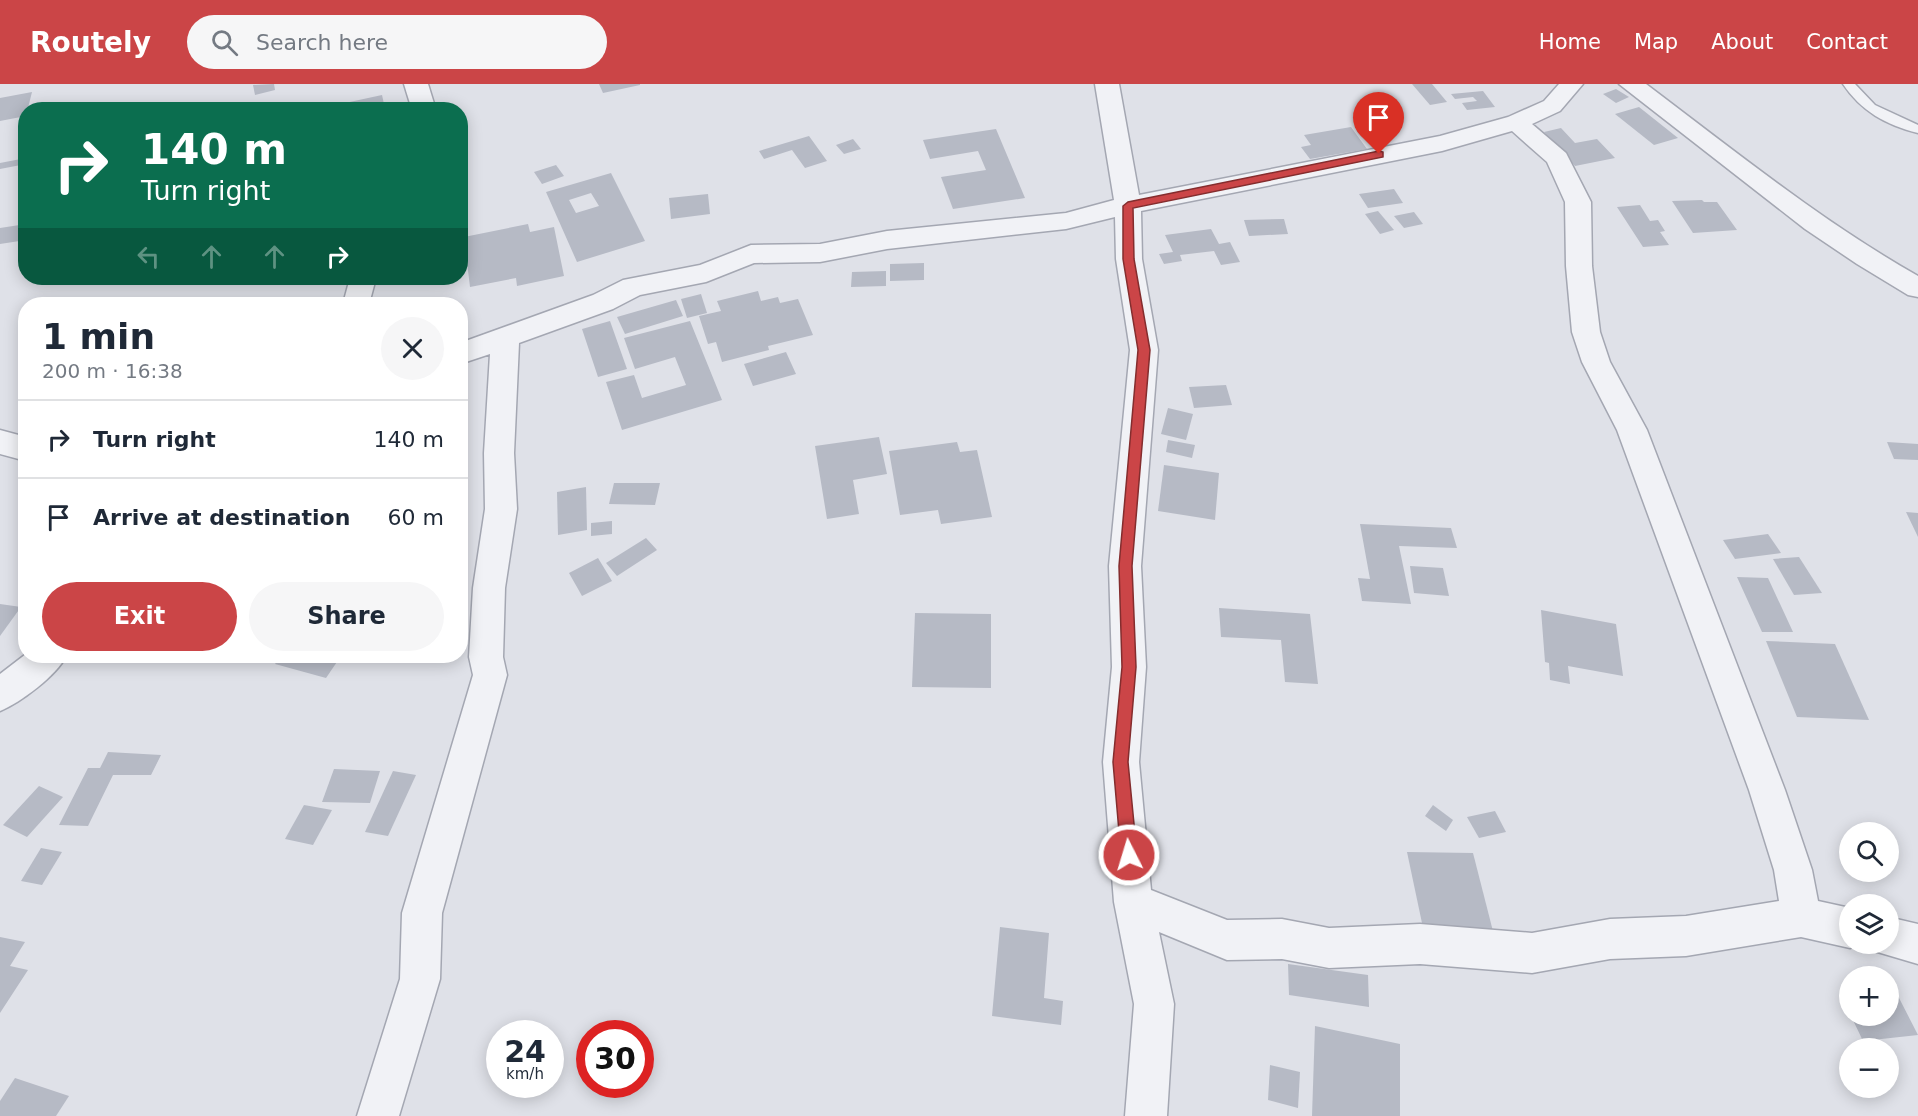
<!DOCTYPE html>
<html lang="en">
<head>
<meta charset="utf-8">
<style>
	:root { --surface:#fff; --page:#f6f6f7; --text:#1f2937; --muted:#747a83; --line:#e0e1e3; --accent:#cb4547 }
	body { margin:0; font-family:"DejaVu Sans",sans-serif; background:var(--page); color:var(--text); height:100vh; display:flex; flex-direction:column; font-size:22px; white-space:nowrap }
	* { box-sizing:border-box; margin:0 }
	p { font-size:20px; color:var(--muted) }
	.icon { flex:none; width:33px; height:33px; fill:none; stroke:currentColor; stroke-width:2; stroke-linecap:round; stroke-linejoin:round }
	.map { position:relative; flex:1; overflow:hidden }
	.drawer { position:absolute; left:18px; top:213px; width:450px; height:366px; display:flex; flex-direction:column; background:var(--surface); border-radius:24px; box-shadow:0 3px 15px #0003 }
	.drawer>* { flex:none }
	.hud { position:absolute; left:18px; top:18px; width:450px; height:183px; border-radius:24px; box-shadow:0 3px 15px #0003; background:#0b6e4f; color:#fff; overflow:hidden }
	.tools { position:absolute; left:1839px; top:738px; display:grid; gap:12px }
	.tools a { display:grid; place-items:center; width:60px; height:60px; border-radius:50%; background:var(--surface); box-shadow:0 3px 15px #0003; font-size:30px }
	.speed { position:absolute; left:486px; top:936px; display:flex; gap:12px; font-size:30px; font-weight:700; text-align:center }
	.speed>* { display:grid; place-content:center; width:78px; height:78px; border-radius:50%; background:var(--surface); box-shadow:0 3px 15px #0003; line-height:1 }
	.speed small { font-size:15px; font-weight:400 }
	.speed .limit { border:9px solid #d22; background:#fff; color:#111 }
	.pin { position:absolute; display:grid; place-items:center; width:51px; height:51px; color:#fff; margin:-62px -26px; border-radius:50% 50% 50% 0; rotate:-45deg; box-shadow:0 0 6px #0007 }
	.pin .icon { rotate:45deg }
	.me { position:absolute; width:66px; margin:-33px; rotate:355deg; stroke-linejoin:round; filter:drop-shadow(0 0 4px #0008) }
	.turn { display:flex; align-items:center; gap:21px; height:126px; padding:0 24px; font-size:27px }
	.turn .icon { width:78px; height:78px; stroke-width:2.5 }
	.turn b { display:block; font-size:42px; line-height:51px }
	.lanes { display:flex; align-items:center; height:57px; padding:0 24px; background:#0003; justify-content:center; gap:30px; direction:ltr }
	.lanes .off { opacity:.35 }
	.round { display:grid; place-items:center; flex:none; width:63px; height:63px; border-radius:32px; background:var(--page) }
	.headline { display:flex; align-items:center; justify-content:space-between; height:102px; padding:0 24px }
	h1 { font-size:36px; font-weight:600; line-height:45px }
	.button { display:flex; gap:12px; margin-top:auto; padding:12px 24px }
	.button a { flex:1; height:69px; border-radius:36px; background:var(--accent); color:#fff; font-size:24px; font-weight:600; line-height:69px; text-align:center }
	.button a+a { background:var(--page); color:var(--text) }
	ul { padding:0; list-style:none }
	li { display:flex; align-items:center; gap:18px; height:78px; padding:0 24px; border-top:2px solid var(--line) }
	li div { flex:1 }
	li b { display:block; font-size:22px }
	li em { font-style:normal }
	header { display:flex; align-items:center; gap:36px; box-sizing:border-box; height:84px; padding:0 30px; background:var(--accent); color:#fff }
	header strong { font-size:28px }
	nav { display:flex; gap:33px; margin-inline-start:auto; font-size:21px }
	.search { width:420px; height:54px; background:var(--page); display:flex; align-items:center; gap:15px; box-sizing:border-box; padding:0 21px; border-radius:33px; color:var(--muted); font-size:22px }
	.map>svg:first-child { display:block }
	.building { fill:#b6bac5; fill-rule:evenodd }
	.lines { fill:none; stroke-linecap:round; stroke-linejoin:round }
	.service-casing { stroke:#a4a7b2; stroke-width:3 }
	.minor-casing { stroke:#a4a7b2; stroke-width:3 }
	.service { fill:#f1f2f6; fill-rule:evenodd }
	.minor { fill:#f1f2f6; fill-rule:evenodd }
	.route { fill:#cb4547; stroke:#842d2e; stroke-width:1.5 }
</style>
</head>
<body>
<header>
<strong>Routely</strong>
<div class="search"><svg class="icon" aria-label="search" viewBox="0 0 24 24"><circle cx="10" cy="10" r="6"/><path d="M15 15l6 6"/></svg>Search here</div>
<nav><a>Home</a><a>Map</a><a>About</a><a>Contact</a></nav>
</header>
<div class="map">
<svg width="1918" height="1032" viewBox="0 0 1918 1032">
	<rect width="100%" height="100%" fill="#dfe1e8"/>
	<g class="building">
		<polygon points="274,0 275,6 255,11 253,1"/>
		<polygon points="599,0 640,0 640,1 603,9"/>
		<polygon points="1412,0 1432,0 1447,18 1430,21"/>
		<polygon points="1616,5 1629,13 1616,19 1603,10"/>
		<polygon points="1483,7 1495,23 1467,26 1462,19 1477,17 1473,13 1455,15 1451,10"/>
		<polygon points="32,8 26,32 0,37 0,14"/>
		<polygon points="382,11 384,20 364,26 347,26 345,19"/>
		<polygon points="1639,23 1678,54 1654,61 1615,30"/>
		<polygon points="1351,43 1367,65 1310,75 1301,63 1311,61 1304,51"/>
		<polygon points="1561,44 1575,59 1597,55 1615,74 1575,82 1544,48"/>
		<polygon points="996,45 1025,114 953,125 941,93 986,86 978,67 930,75 923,56"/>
		<polygon points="809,52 827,77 805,84 792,66 764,75 759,67"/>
		<polygon points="853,55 861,65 844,70 836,61"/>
		<polygon points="26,74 26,80 0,85 0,79"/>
		<polygon points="556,81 564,92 542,100 534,88"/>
		<path d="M611 89 645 157 577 178 546 108ZM591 109 599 122 576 129 569 116Z"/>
		<polygon points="1394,105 1403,119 1368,124 1359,110"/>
		<polygon points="708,110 710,130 671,135 669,114"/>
		<polygon points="1702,116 1704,118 1717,118 1737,146 1693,149 1672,117"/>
		<polygon points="1640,121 1650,137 1658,136 1665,147 1660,148 1669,161 1643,163 1617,123"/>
		<polygon points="1378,127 1394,146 1380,150 1365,130"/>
		<polygon points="1414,128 1423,140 1404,144 1394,132"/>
		<polygon points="1284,135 1288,150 1249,152 1244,136"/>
		<polygon points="26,140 26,156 0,160 0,144"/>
		<polygon points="528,140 530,148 554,143 564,192 517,202 516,194 470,203 464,153"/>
		<polygon points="1211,145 1219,160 1230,158 1240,178 1221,181 1214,167 1180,171 1182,177 1164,180 1159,170 1173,168 1165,151"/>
		<polygon points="924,179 924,196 890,197 890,180"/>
		<polygon points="886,187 886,202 851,203 852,188"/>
		<polygon points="205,194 240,194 238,198 203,200"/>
		<polygon points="758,207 761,217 778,213 780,219 798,215 813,251 768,262 769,266 722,278 716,258 708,260 699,232 721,227 717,217"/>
		<polygon points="701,210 707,229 687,234 681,215"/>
		<polygon points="339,214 337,220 302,220 304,215"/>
		<polygon points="676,216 683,232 625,250 617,233"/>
		<polygon points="610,237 627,285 598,293 582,245"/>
		<polygon points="690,237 722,316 622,346 606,298 634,291 642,314 686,301 675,273 635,285 624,254"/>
		<polygon points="786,268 796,290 753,302 744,280"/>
		<polygon points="1226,301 1232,321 1194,324 1189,303"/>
		<polygon points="1168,324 1193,330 1186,356 1161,350"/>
		<polygon points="879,353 887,390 853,396 859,430 827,435 815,362"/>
		<polygon points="1168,356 1195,361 1192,374 1166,368"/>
		<polygon points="957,358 960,368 977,366 992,433 941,440 938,426 900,431 889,367"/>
		<polygon points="1887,358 1918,360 1918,376 1894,375"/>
		<polygon points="1164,381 1219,389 1215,436 1158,427"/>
		<polygon points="614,399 660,399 655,421 609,420"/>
		<polygon points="586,403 587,446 558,451 557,408"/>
		<polygon points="1906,428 1918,429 1918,453"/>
		<polygon points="612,437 612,450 591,452 591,439"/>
		<polygon points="1360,440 1451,444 1457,464 1399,462 1411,520 1362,517 1358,494 1370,495"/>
		<polygon points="1768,450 1781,469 1735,475 1723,456"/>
		<polygon points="646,454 657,466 617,492 606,479"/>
		<polygon points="1799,473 1822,509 1794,511 1773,475"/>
		<polygon points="598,474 612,497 582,512 569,489"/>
		<polygon points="1410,482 1443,484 1449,512 1414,509"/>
		<polygon points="1737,493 1768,494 1793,548 1762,548"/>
		<polygon points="0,520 21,523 0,552"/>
		<polygon points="1219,524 1310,530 1318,600 1285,598 1281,556 1221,553"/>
		<polygon points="1541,526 1616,540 1623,592 1568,582 1570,600 1550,596 1549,579 1545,578"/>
		<polygon points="915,529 991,530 991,604 912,603"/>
		<polygon points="1766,557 1835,560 1869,636 1797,633"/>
		<polygon points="281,572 341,572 326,594 275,580"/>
		<polygon points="108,668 161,671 151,691 113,691 88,742 59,741 88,684 100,684"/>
		<polygon points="334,685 380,687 370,719 322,718"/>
		<polygon points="393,687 416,691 388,752 365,748"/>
		<polygon points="39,702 63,713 27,753 3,741"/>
		<polygon points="304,721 332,726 313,761 285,755"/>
		<polygon points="1433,721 1453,736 1446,747 1425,732"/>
		<polygon points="1495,727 1506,748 1479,754 1467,733"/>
		<polygon points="41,764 62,768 42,801 21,797"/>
		<polygon points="1407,768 1473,769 1496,859 1426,858"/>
		<polygon points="1000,843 1049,849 1044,914 1063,917 1061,941 992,932"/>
		<polygon points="0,853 25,858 10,882 28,886 0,929"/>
		<polygon points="1288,880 1368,891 1369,923 1289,911"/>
		<polygon points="1898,912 1918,951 1863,957 1851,932 1888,932 1888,913"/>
		<polygon points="1315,942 1400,960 1400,1032 1312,1032"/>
		<polygon points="1270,981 1300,988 1298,1024 1268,1016"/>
		<polygon points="15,994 69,1012 56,1032 0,1032 0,1017"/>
	</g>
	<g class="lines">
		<g class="service-casing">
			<path id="service" d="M1843 0H1855L1875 21 1918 41V49C1886 41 1861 27 1843 0Z"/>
		</g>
		<g class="minor-casing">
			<g id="minor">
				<polygon points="404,0 428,0 436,26 412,26"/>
				<path d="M1095 0H1119L1139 111 1440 52 1508 33 1544 17 1559 0H1583L1560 27 1532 40 1566 69 1591 118 1592 182 1600 248 1610 278 1647 346 1785 706 1812 786 1818 817 1850 824V860H1860L1850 864 1801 853 1686 872 1610 875 1532 889 1420 880 1329 884 1282 875 1227 876 1159 848 1174 920 1167 1032H1125L1134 920 1114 818 1103 678 1112 583 1109 482 1130 266 1116 175 1115 133 1066 145 887 165 820 178 754 179 706 198 640 211 613 225 519 259 514 369 517 425 505 504 503 573 507 591 442 829 440 895 399 1032H357L400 895 402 829 473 591 469 573 473 504 485 425 484 369 490 270 460 280V259L593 211 623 196 700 181 751 161 820 160 887 147 1066 129 1114 116ZM1512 47 1547 78 1565 118 1566 182 1572 248 1582 278 1617 346 1749 706 1774 786 1779 817 1686 832 1610 835 1532 849 1420 840 1329 844 1282 835 1227 836 1151 806 1139 678 1146 583 1141 482 1158 266 1142 175 1141 127 1442 67Z"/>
				<path d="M1619 0H1646C1735 67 1821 137 1918 192V213L1908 211 1857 180 1805 145Z"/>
				<polygon points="350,194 376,194 369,220 343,220"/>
				<polygon points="0,346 26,353 26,377 0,370"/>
				<path d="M26 570 66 572C57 591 20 619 0 627V590Z"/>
				<polygon points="1888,833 1918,840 1918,880 1874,867 1871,860 1888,860"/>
			</g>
		</g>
		<use href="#service" class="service"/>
		<use href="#minor" class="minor"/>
	</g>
	<polygon class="route" points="1379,67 1383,68 1383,73 1133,124 1134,175 1150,266 1132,482 1136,583 1128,678 1137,771 1135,777 1129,779 1124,777 1121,771 1113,678 1122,583 1119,482 1138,266 1123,175 1123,122 1128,118"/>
</svg>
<div class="tools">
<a><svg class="icon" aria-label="search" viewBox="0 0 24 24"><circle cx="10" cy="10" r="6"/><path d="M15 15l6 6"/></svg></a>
<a><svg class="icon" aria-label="layers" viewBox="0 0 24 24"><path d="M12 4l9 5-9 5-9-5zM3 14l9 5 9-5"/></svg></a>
<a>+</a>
<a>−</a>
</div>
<div class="speed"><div>24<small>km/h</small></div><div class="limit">30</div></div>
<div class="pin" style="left:1379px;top:70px;background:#d93025"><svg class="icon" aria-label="arrive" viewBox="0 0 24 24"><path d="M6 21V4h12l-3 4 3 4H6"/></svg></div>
<svg class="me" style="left:1129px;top:771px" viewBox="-20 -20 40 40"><circle r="17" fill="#cb4547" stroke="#fff" stroke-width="3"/><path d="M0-11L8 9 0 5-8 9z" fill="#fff"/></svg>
<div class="hud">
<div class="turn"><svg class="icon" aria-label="right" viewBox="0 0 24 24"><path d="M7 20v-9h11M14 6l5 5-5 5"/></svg><div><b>140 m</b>Turn right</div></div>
<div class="lanes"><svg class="icon off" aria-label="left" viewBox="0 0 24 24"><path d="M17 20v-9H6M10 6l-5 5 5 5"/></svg><svg class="icon off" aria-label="ahead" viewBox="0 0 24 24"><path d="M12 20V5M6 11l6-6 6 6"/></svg><svg class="icon off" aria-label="ahead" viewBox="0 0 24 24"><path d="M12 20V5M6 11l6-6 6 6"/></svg><svg class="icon" aria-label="right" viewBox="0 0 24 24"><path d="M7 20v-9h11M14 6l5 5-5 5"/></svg></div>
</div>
<section class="drawer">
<div class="headline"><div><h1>1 min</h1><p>200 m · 16:38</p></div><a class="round"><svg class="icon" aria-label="close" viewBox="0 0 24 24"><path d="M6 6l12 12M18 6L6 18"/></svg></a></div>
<ul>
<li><svg class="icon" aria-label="right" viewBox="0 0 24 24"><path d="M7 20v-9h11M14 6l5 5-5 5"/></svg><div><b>Turn right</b></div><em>140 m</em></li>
<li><svg class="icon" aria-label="arrive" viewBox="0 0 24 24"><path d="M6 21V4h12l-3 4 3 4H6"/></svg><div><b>Arrive at destination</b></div><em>60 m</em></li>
</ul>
<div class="button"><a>Exit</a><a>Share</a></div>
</section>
</div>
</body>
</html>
